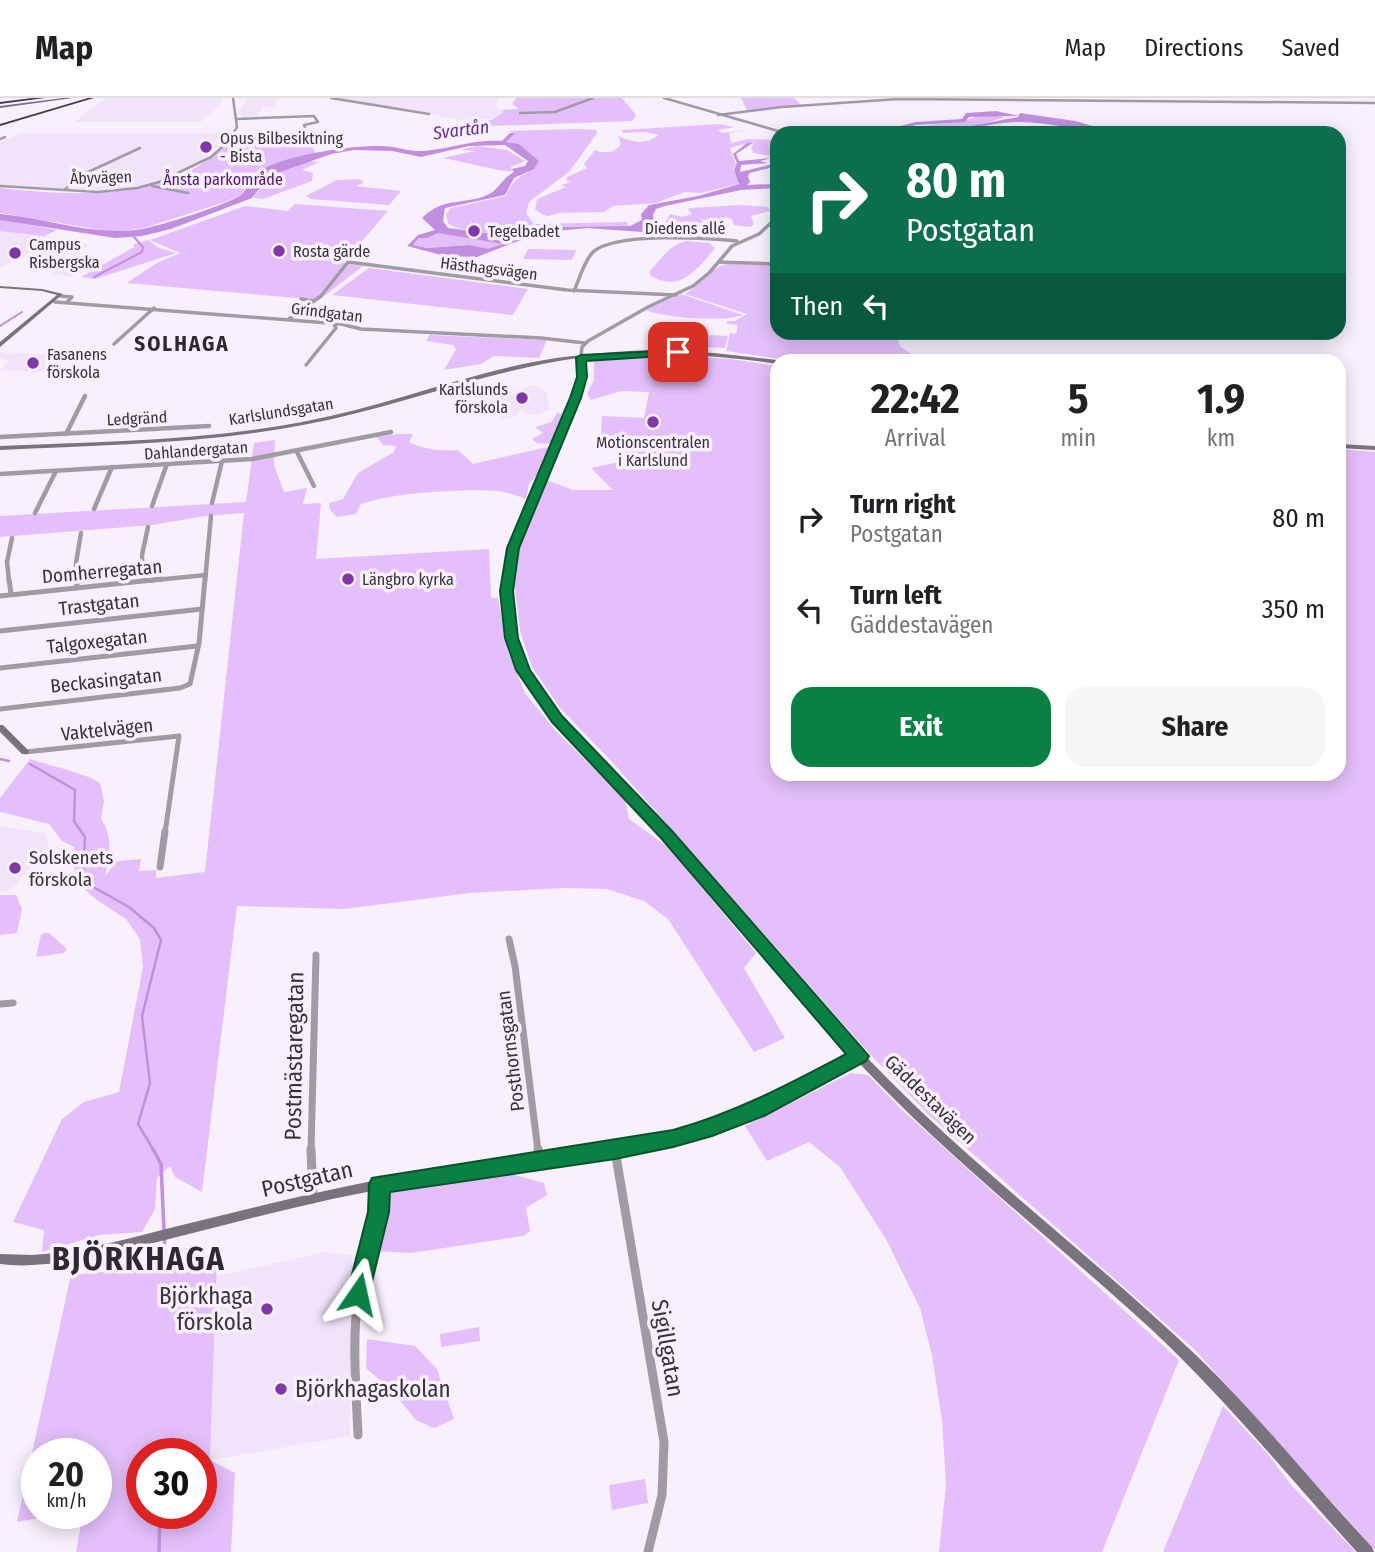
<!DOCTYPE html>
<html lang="en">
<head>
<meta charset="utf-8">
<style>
	:root { --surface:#fff; --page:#f6f6f6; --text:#202124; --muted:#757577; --line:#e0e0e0; --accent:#0b8043 }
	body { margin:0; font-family:"Fira Sans Condensed",sans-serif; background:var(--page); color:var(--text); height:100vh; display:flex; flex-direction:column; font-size:26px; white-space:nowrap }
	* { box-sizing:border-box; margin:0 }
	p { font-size:23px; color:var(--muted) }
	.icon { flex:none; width:38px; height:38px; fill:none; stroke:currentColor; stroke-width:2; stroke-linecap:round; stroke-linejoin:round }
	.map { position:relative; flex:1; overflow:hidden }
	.details { position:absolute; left:770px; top:256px; width:576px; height:427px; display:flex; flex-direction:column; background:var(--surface); border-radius:21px; box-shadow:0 4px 18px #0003 }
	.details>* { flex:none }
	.hud { position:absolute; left:770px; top:28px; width:576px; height:214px; border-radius:21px; box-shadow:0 4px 18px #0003; background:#0b6e4f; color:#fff; overflow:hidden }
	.speed { position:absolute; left:21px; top:1340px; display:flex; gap:14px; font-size:35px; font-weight:700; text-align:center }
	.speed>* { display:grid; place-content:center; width:91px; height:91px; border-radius:50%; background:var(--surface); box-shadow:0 4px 18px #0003; line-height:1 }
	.speed small { font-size:18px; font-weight:400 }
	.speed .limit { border:10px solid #d22; background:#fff; color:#111 }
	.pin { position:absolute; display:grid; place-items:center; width:60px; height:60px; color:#fff; margin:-30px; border-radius:14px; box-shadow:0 4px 10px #0006 }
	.me { position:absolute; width:77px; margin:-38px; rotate:11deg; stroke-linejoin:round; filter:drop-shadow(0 0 5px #0008) }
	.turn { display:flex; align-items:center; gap:24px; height:147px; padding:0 21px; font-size:32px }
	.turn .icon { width:91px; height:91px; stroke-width:2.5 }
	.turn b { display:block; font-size:49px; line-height:60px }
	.then { display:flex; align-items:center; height:66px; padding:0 21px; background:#0003; gap:14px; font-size:26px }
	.eta { display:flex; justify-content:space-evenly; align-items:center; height:119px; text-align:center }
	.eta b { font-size:42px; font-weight:700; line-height:49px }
	.button { display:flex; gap:14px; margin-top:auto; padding:14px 21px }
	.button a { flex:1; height:80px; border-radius:21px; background:var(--accent); color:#fff; font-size:28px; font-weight:700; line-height:80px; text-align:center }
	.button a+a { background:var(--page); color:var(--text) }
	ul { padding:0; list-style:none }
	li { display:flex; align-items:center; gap:21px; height:91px; padding:0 21px }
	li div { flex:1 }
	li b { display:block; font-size:26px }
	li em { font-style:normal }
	header { display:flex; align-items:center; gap:42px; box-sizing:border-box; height:98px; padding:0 35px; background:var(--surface); border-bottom:2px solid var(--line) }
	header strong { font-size:33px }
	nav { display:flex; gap:38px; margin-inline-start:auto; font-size:24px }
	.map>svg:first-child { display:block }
	.built { fill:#f1e3fa }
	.green { fill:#e4bffb; fill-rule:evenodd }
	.water { fill:#c28fe0; fill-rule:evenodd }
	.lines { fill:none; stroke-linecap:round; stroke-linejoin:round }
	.stream-far2 { stroke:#c28fe0; stroke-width:2 }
	.stream-far1 { stroke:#c28fe0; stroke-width:2.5 }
	.stream { stroke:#c28fe0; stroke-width:3.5 }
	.river { fill:#c28fe0; fill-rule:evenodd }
	.street-far5 { stroke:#a09ca3; stroke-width:2.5 }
	.street-far4 { stroke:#a09ca3; stroke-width:3.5 }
	.street-far3 { stroke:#a09ca3; stroke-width:4.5 }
	.street-far2 { stroke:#a09ca3; stroke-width:5 }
	.street-far1 { stroke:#a09ca3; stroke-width:7 }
	.street { stroke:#a09ca3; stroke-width:9 }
	.secondary { fill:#79737d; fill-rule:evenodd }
	.highway { fill:#453d4b; fill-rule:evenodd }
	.route { fill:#0b8043; stroke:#07532c; stroke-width:2 }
	.poi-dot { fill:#8136a7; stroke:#f8f0fd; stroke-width:2.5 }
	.labels { text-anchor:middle; stroke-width:7; stroke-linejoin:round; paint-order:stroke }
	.far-poi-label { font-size:16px; fill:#37333a; stroke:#f8f0fd; text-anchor:start }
	.far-street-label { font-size:16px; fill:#37333a; stroke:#f8f0fd }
	.far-park-label { font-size:16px; fill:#551273; stroke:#f8f0fd }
	.far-water-label { font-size:18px; font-style:italic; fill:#6a2b8a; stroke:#f8f0fd }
	.street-label { font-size:19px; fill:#37333a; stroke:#f8f0fd }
	.poi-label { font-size:19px; fill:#37333a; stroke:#f8f0fd; text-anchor:start }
	.far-district-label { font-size:21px; font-weight:bold; letter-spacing:2px; fill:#2f2734; stroke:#f8f0fd }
	.near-street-label { font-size:23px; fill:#37333a; stroke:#f8f0fd }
	.near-poi-label { font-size:23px; fill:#37333a; stroke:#f8f0fd; text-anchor:end }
	.near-district-label { font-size:32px; font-weight:bold; letter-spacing:2px; fill:#2f2734; stroke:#f8f0fd }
</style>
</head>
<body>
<header>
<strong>Map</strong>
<nav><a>Map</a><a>Directions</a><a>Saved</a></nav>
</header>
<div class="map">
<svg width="1375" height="1454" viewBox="0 0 1375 1454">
	<rect width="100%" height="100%" fill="#f8f0fd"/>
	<g class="built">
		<polygon points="105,0 221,0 222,3 201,24 75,24"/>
		<polygon points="248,0 278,0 274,9 262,9 258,18 243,19 237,14"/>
		<polygon points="339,0 499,0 494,7 504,14 491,21 462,22"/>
		<polygon points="21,35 229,35 218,49 200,63 171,78 133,90 99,92 0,87 0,44"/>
		<polygon points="0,133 44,138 59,140 0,170"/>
		<polygon points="69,144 90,147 60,163 28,159 53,145"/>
		<polygon points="84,158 106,161 73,179 51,176"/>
		<polygon points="0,254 52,257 60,262 61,268 55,274 0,273 8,263 0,260"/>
		<polygon points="534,287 547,295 550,312 533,317 520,312 516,318 504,322 478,306 517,295 514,293"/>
		<polygon points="0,728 45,735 49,748 11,792 0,794"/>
		<polygon points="326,1154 352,1157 350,1338 210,1362 217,1178"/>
	</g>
	<g class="green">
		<polygon points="516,0 622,0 636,17 632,23 491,28 469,26 464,23 491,22 504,14 501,12 519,11 512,6"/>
		<polygon points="741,0 794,0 801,7 747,12"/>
		<path d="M985 16 1004 19C975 30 940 35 905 35L925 31 928 27 961 24Z"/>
		<path d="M720 26 734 29 718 32 722 35 749 32 729 35 731 45 748 41 777 42V59L754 55 751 51 754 43 730 50 736 67 733 71 739 84 737 86 701 95 685 94 656 105 613 108 604 114 557 115C548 120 543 118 535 111L537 101 566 89 561 87 571 84 567 83V79L587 70 584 66 595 52C605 56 615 55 621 46L618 38C634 45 645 47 659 37L646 34 623 35 622 32Z"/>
		<path d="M577 31 596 32 597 35 570 73 529 104 526 115 534 126 627 124 628 128H540L489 135 461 131 448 126 446 116 451 110 506 98C515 74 528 80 539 63L519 46 505 44 514 35 507 33Z"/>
		<path d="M305 34 316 56 261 71 248 80 242 96 228 103 144 130 113 134 0 115V90C81 99 180 104 237 35Z"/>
		<path d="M477 48 507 52 525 63 511 69 512 73C505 75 456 62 443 60L475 53 461 52Z"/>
		<polygon points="310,63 319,64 302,72 313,75 312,83 263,101 253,100 269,78"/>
		<polygon points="360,81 364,85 355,88 401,93 389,107 311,101 306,98 337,82"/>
		<polygon points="295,106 388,113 343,165 363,168 319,202 127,185 155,166 180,155 150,142 245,108 288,113"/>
		<polygon points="740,107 768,109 770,113 751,118 754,126 751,129 734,127 732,121 726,119 722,124 699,121 710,127 712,132 684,124 662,131 670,116 682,119 692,116 688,111 691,110"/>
		<polygon points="0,122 4,122 57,132 44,138 0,133"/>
		<polygon points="438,135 504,146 488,152 469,147 427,150 413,147 419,140 429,140"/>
		<polygon points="148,142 159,150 176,155 95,181 81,179 134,149 134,146"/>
		<path d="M686 143 709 145 715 150C698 171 679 196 650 177V173C661 161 670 147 686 143Z"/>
		<polygon points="528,151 576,152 572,162 523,161"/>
		<path d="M727 166 777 167V234L895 235 901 249 921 262H788L726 253 730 235 736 236 738 227 727 226V223H735L747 216 685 196C699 187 712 169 727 166Z"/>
		<polygon points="369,170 528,191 513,217 332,197"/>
		<path d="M681 196 743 217C727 224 663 220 646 212Z"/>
		<polygon points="667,235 728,238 725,250 663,247"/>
		<polygon points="430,237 547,242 539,260 494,258 481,266 444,272 456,251 453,247 426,243"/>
		<polygon points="677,257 731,261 777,268 777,676 1339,676 1339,351 1375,354 1375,1452 1194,1251 929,1017 868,954 613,665 560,610 532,569 520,533 515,488 520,447 546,382 573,392 613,392 591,370 624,363 628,346 601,344 602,318 644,320 649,294 621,293 591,302 587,296 594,282 594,263"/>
		<polygon points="557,315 565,316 553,346 537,345 532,341 543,335 535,329 552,324"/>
		<path d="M398 336H413L409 344C425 352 440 353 458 352L473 366 552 348 537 377 529 386 526 401C520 399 508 394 497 393 467 390 388 395 361 406L356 416 337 419 330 412 329 405 343 401 358 375 394 354 396 348 383 347 377 339Z"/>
		<path d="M275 342 274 367 284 394 307 390 303 406 321 405 316 461 489 451 491 500H498L508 554 525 595 554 631 625 701 629 721 669 750 756 855 744 870 785 940 754 954 668 821 644 803 607 791 562 790 470 795 343 811 237 808 202 1094 175 1079 170 1068 157 1080 155 1111 142 1134 99 1137 42 1154 44 1132 13 1124 62 1021 84 1004 119 994 143 869 140 841 126 821 98 803 75 783 74 749 62 743 49 726 0 714V700L30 661C52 669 81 673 100 685L104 703 101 721C114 738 109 759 105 778L117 763 141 761 139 773 156 772V780L205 774 244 415 205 418 152 427 0 439V418L246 404 254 345Z"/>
		<polygon points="0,797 16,797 22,811 17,835 0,837"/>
		<polygon points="44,835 49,835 67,851 64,855 36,859 41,837"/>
		<polygon points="851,975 868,977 900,1010 1179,1262 1102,1454 939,1454 946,1387 942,1322 932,1257 920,1210 887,1143 840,1069 809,1044 767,1063 745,1028"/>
		<polygon points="503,1074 544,1085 547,1097 526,1110 530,1133 523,1138 411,1155 373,1153 389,1096 398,1088"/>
		<path d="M217 1163 210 1362 235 1375 231 1454H76L83 1416H96V1356H37V1416H61L17 1424 71 1177ZM142 1356H201V1416H142Z"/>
		<polygon points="479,1229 480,1243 441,1249 440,1236"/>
		<polygon points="367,1241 415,1248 437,1271 454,1321 434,1330 416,1322 394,1295 366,1270"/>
		<polygon points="1223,1308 1267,1355 1292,1388 1356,1454 1163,1454"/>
		<polygon points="645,1381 648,1405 612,1412 609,1387"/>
	</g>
	<g class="water">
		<path d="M1020 15 1075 23 1118 35C1083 35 1050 23 1015 24 988 25 961 35 934 35L1018 19Z"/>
		<path d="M510 35H515L506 44 519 46 539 63 534 71 514 80 505 97 445 110 443 123 448 130 487 135 538 129 630 128 642 122 641 116 649 107 698 98 739 86 734 72 737 65 733 56 747 45 754 44 736 56 739 63 771 60 760 63 767 65 741 67 740 74 777 65V68L750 75 748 78 750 84 747 87 773 86 777 90 741 92 665 108 656 111 653 117 654 123 642 134 587 130 557 133 515 144 477 159 445 158 407 148 418 137 435 132 422 120C443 99 461 107 485 98 498 94 501 81 514 74L512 71 525 68 528 63 505 47 469 48 421 59 392 53 354 52 331 56 269 78 252 100 171 131 142 138 115 140 0 122V116C48 120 93 139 142 131 159 128 231 106 242 96 250 88 250 78 261 72 286 57 352 47 381 48 395 48 409 54 423 53 449 51 475 41 502 43ZM438 135 503 146 488 151 469 147 427 150 413 147 419 140H428Z"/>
	</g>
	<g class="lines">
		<g class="stream-far2">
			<polyline points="94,179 142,154 143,149 133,138"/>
			<polyline points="0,228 22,214"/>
		</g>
		<g class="stream-far1">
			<polyline points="0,661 9,663"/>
			<polyline points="30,666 75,692 74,723 85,739 83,776 88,786 129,809 154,830 161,842 142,918 150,985 138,1026 154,1053"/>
		</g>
		<g class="stream">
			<polyline points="153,1051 161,1066 164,1133"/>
			<polyline points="162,1167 165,1140"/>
			<polyline points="159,1454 160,1416"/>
		</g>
		<polygon class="river" points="996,13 1019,18 969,19 965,24 916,27 894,35 887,35 896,29 916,24 962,21 966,15"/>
		<g class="street-far5">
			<polyline points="331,0 429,16"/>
			<polyline points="664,0 785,35"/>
			<polyline points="520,15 555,14 593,0"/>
			<polyline points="718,17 782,9 898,1 1375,5"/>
			<polyline points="237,21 314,18 318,24 304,27 308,37"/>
			<polyline points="0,41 5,39"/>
			<polyline points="0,88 98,94 137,90 159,84 211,59 229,43 237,29 233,0"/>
			<polyline points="152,88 188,95"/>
			<polyline points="64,92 86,75 140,50"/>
			<polyline points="771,126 777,104"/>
		</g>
		<g class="street-far4">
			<polyline points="719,164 777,166"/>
			<path d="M574 193C579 182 584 163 593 154 615 134 707 140 737 143"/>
			<polyline points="60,198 72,199 67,204"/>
			<polyline points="301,201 314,203"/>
			<polyline points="55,204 341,226 361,231 541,240 585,245"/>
			<polyline points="289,221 321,198 348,164 567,192 676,197"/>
			<polyline points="114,246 154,210"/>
			<polyline points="581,258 582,249 588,243 648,209 693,188 710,174 732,148 759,136 772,124"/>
			<polyline points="306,267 336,230 333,225"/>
		</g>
		<g class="street-far3">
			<polyline points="66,336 85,298"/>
			<polyline points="0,339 209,328"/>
			<polyline points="297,354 314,388"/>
			<polyline points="0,376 252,361 391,334"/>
			<polyline points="212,405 222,363"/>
			<polyline points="152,408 167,366"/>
			<polyline points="94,411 112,369"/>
			<polyline points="35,415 56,373"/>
			<polyline points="9,483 7,464 12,440"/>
			<polyline points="77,483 76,465 81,435"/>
			<polyline points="143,483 142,457 148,429"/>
			<polyline points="145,483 206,477"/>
			<polyline points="205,483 211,418"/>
		</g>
		<g class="street-far2">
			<polyline points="9,481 11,496"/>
			<polyline points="77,481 77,490"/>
			<polyline points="0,498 162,481"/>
			<polyline points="0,533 202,511"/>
			<polyline points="0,570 197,548"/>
			<polyline points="0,611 180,590 190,586 199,545 205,481"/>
			<polyline points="25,654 179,638 165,735"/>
		</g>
		<g class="street-far1">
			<polyline points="160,769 165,733"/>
			<polyline points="509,841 515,868 538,1053"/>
			<polyline points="0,906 13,905"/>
			<polyline points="311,1053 316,857"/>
		</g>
		<g class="street">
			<polyline points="311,1051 313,1101"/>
			<polyline points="538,1051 539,1062"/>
			<polyline points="615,1052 664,1344 662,1397 648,1454"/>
			<path d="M358 1337C356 1291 352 1243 358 1197 363 1159 377 1124 379 1086"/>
		</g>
		<g class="secondary">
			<polygon points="63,0 73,0 0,10 0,8"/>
			<polygon points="0,188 42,191 63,196 0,249 0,244 57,197 42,193 0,190"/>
			<path d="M650 252 714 255 777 262V266C713 256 649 253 584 260 584 286 574 310 565 334 539 397 497 464 514 534 533 616 615 675 670 735 743 815 809 902 886 979 985 1079 1098 1163 1199 1260 1260 1319 1314 1387 1372 1449L1374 1454H1357C1289 1380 1226 1301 1152 1232 1054 1142 949 1061 858 964 811 992 763 1018 711 1035 596 1070 474 1071 357 1096 296 1108 237 1124 177 1139 130 1151 81 1165 32 1167 21 1168 10 1167 0 1166V1156C11 1156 21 1157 32 1157 81 1154 130 1140 178 1128 236 1114 294 1099 353 1087 472 1061 597 1062 714 1024 763 1009 808 983 852 957 786 886 727 808 661 737 619 690 559 642 528 586 509 552 500 520 505 480 510 428 540 379 560 332 569 309 579 286 578 260 484 273 396 310 303 327 204 346 101 347 0 352V348C101 344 203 343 302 324 377 310 449 282 523 266 565 257 607 254 650 252Z"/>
			<polygon points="1339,346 1375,348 1375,352 1339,350"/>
			<polygon points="0,627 3,627 28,652 29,654 28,656 22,656 0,634"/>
		</g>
		<g class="highway">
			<polygon points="32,0 45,0 0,6 0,4"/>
			<polygon points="88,0 94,0 0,28 0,26"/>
		</g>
	</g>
	<path class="route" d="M682 252 683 254 678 257 586 263 587 279 581 300 519 450 513 493 518 540 530 572 562 618 672 733 869 958 866 963 764 1018 712 1038 673 1049 615 1061 390 1094 389 1114 369 1196 366 1203 358 1206 351 1203 347 1196 368 1114 369 1086 372 1080 673 1032C735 1015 789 986 846 956L661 740 552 624 516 572 505 540 500 493 507 450 570 300 577 279 576 260 581 257Z"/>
	<g class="poi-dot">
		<circle cx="206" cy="49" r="7"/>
		<circle cx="474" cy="133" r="7"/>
		<circle cx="279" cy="153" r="7"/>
		<circle cx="15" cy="155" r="7"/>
		<circle cx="33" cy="265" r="7"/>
		<circle cx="522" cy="300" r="7"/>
		<circle cx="653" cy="324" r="7"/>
		<circle cx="348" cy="481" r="7"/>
		<circle cx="15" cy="770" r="7"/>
		<circle cx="267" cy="1211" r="7"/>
		<circle cx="281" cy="1291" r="7"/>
	</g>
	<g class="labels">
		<g class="far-poi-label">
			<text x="220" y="46">Opus Bilbesiktning<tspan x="220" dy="18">- Bista</tspan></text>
			<text x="488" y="139">Tegelbadet</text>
			<text x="29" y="152">Campus<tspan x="29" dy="18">Risbergska</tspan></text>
			<text x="293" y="159">Rosta gärde</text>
			<text x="47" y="262">Fasanens<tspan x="47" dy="18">förskola</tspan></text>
			<text x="508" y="297" text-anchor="end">Karlslunds<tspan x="508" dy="18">förskola</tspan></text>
			<text x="653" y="350" text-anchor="middle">Motionscentralen<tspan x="653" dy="18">i Karlslund</tspan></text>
			<text x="362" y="487">Längbro kyrka</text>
		</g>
		<g class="far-street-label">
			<text transform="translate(101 79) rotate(-2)" y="6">Åbyvägen</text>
			<text x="685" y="136">Diedens allé</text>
			<text transform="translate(489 170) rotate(7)" y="6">Hästhagsvägen</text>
			<text transform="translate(327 214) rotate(7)" y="6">Grindgatan</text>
			<text transform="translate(281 313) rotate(-9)" y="6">Karlslundsgatan</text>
			<text transform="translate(137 320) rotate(-3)" y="6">Ledgränd</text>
			<text transform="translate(196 352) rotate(-4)" y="6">Dahlandergatan</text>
		</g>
		<g class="far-park-label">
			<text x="223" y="87">Ånsta parkområde</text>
		</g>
		<g class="far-water-label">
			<text transform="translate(461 32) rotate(-7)" y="6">Svartån</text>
		</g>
		<g class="street-label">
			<text transform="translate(102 473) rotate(-5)" y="7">Domherregatan</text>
			<text transform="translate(99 506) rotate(-6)" y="7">Trastgatan</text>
			<text transform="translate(97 543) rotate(-6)" y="7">Talgoxegatan</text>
			<text transform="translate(106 582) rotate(-6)" y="7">Beckasingatan</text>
			<text transform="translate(107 631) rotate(-6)" y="7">Vaktelvägen</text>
			<text transform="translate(510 953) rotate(-97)" y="7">Posthornsgatan</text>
			<text transform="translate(931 1001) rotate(44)" y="7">Gäddestavägen</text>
		</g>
		<g class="poi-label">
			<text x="29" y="766">Solskenets<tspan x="29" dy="22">förskola</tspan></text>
		</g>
		<g class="far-district-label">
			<text x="182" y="253">SOLHAGA</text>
		</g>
		<g class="near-street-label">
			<text transform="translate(294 958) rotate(-89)" y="8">Postmästaregatan</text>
			<text transform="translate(307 1081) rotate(-13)" y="8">Postgatan</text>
			<text transform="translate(668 1250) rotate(80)" y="8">Sigillgatan</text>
		</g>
		<g class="near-poi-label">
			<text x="253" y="1206">Björkhaga<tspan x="253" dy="26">förskola</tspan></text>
			<text x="295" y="1299" text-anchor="start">Björkhagaskolan</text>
		</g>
		<g class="near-district-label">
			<text x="139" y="1172">BJÖRKHAGA</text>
		</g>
	</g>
</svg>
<div class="speed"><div>20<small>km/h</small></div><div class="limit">30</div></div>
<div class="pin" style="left:678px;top:254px;background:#d93025"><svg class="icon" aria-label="arrive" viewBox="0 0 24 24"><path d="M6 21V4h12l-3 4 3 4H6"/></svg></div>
<svg class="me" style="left:358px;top:1196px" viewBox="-20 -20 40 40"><path d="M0-17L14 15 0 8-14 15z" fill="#0b8043" stroke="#fff" stroke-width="4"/></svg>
<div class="hud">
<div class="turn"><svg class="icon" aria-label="right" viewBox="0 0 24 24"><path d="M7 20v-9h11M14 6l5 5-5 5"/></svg><div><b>80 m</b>Postgatan</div></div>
<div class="then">Then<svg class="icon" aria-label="left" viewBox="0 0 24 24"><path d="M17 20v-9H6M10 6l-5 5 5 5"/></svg></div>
</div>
<section class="details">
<div class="eta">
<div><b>22:42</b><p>Arrival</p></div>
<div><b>5</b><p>min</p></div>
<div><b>1.9</b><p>km</p></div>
</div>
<ul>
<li><svg class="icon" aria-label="right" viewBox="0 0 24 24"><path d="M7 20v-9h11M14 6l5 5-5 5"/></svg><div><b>Turn right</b><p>Postgatan</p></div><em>80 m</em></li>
<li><svg class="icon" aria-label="left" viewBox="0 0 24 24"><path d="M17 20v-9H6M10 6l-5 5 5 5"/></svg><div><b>Turn left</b><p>Gäddestavägen</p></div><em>350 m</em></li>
</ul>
<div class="button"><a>Exit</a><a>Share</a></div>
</section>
</div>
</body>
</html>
